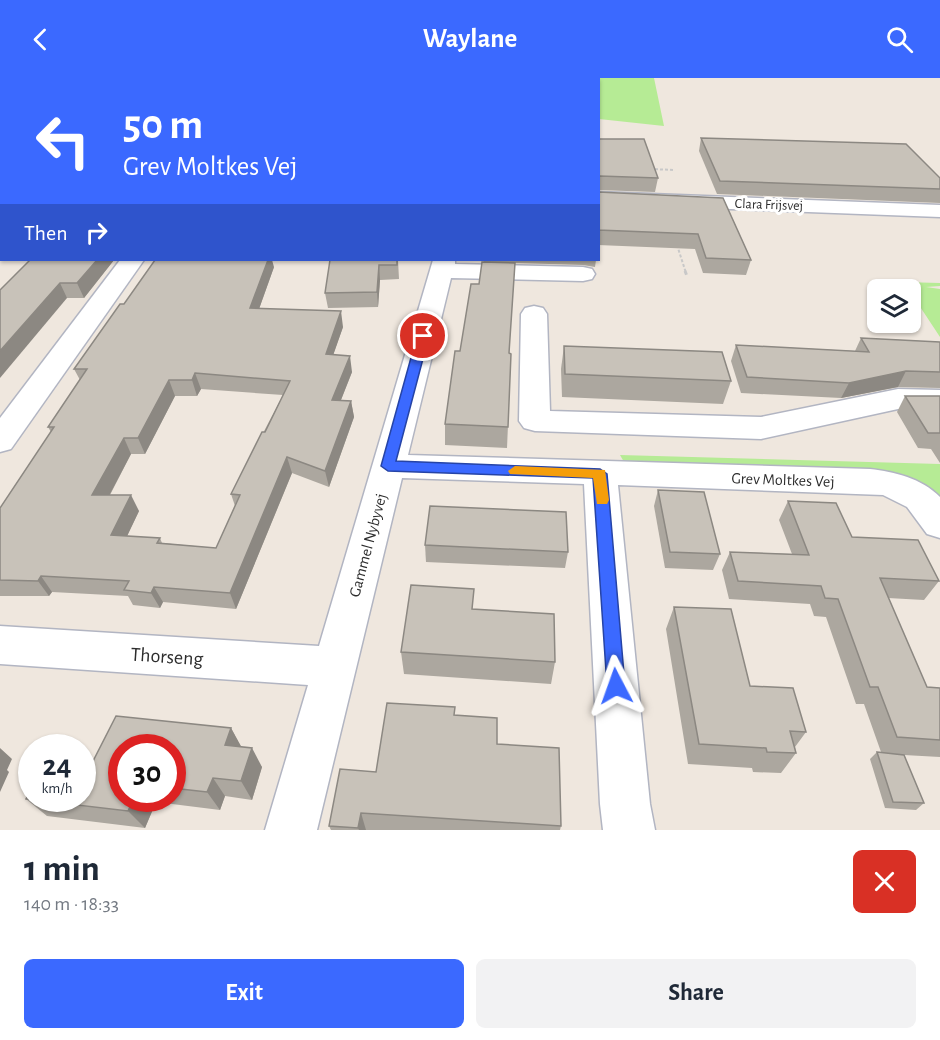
<!DOCTYPE html>
<html lang="en">
<head>
<meta charset="utf-8">
<style>
	:root { --surface:#fff; --page:#f2f2f3; --text:#1f2937; --muted:#747a83; --accent:#3b69ff }
	body { margin:0; font-family:"Alegreya Sans",sans-serif; background:var(--page); color:var(--text); height:100vh; display:flex; flex-direction:column; font-size:22px; white-space:nowrap }
	* { box-sizing:border-box; margin:0 }
	p { font-size:20px; color:var(--muted) }
	.icon { flex:none; width:33px; height:33px; fill:none; stroke:currentColor; stroke-width:2; stroke-linecap:round; stroke-linejoin:round }
	.map { position:relative; height:752px; overflow:hidden }
	.panel { display:flex; flex-direction:column; background:var(--surface); flex:1 }
	.panel>* { flex:none }
	.top-card { position:absolute; left:0px; top:0px; width:600px; height:183px; box-shadow:0 2px 4px #0004; background:#3b69ff; color:#fff; overflow:hidden }
	.fabs { position:absolute; left:867px; top:201px; display:grid; gap:12px }
	.fabs a { display:grid; place-items:center; width:54px; height:54px; border-radius:9px; background:var(--surface); box-shadow:0 2px 4px #0004; font-size:30px }
	.speed { position:absolute; left:18px; top:656px; display:flex; gap:12px; font-size:30px; font-weight:700; text-align:center }
	.speed>* { display:grid; place-content:center; width:78px; height:78px; border-radius:50%; background:var(--surface); box-shadow:0 2px 4px #0004; line-height:1 }
	.speed small { font-size:15px; font-weight:400 }
	.speed .limit { border:9px solid #d22; background:#fff; color:#111 }
	.pin { position:absolute; display:grid; place-items:center; width:51px; height:51px; color:#fff; margin:-26px; border:3px solid #fff; border-radius:50%; box-shadow:0 2px 6px #0007 }
	.me { position:absolute; width:66px; margin:-33px; rotate:356deg; stroke-linejoin:round; filter:drop-shadow(0 0 4px #0008) }
	.turn { display:flex; align-items:center; gap:21px; height:126px; padding:0 24px; font-size:27px }
	.turn .icon { width:78px; height:78px; stroke-width:2.5 }
	.turn b { display:block; font-size:42px; line-height:51px }
	.then { display:flex; align-items:center; height:57px; padding:0 24px; background:#0003; gap:12px; font-size:22px }
	.round { display:grid; place-items:center; flex:none; width:63px; height:63px; border-radius:9px; background:var(--page) }
	.summary { display:flex; align-items:center; justify-content:space-between; height:102px; padding:0 24px }
	h1 { font-size:36px; font-weight:700; line-height:45px }
	.cta { display:flex; gap:12px; margin-top:auto; padding:12px 24px }
	.cta a { flex:1; height:69px; border-radius:9px; background:var(--accent); color:#fff; font-size:24px; font-weight:700; line-height:69px; text-align:center }
	.cta a+a { background:var(--page); color:var(--text) }
	header { display:flex; justify-content:space-between; align-items:center; height:78px; padding:0 24px; background:var(--accent); color:#fff; font-size:27px; font-weight:700 }
	.map>svg:first-child { display:block }
	.green { fill:#b6eb95 }
	.lines { fill:none; stroke-linecap:round; stroke-linejoin:round }
	.minor-casing { stroke:#b2b5c2; stroke-width:3 }
	.path-far1 { stroke:#c8c8c8; stroke-width:2; stroke-dasharray:3 2; stroke-linecap:butt }
	.path { stroke:#c8c8c8; stroke-width:3; stroke-dasharray:4 2; stroke-linecap:butt }
	.minor { fill:#fff; fill-rule:evenodd }
	.wall { fill:#aca79f; fill-rule:evenodd }
	.shaded-wall { fill:#8c8882 }
	.building { fill:#c8c2b9; stroke:#8c8882; stroke-width:1.5; fill-rule:evenodd }
	.route { fill:#3b69ff; stroke:#2644a6; stroke-width:1.5 }
	.slow { fill:#f59e0b }
	.labels { text-anchor:middle; stroke-width:6; stroke-linejoin:round; paint-order:stroke }
	.far-street-label { font-size:14px; fill:#2d2d2d; stroke:#fff }
	.street-label { font-size:16px; fill:#2d2d2d; stroke:#fff }
	.near-street-label { font-size:20px; fill:#2d2d2d; stroke:#fff }
</style>
</head>
<body>
<header><svg class="icon" aria-label="back" viewBox="0 0 24 24"><path d="M15 5l-7 7 7 7"/></svg>Waylane<svg class="icon" aria-label="search" viewBox="0 0 24 24"><circle cx="10" cy="10" r="6"/><path d="M15 15l6 6"/></svg></header>
<div class="map">
<svg width="940" height="752" viewBox="0 0 940 752">
	<rect width="100%" height="100%" fill="#efe7de"/>
	<g class="green">
		<polygon points="505,0 654,0 664,48 599,41 598,2"/>
		<polygon points="903,204 940,205 940,208 926,209 940,211 940,259 911,215 910,212"/>
		<polygon points="620,377 940,386 940,423 624,384"/>
	</g>
	<g class="lines">
		<g class="minor-casing">
			<g id="minor">
				<polygon points="486,0 500,0 485,2"/>
				<rect x="0" y="40" width="2" height="10"/>
				<polygon points="0,110 2,110 0,123"/>
				<polygon points="598,114 940,127 940,139 598,126"/>
				<polygon points="120,182 144,182 11,371 0,374 0,340"/>
				<path d="M433 182H455V186L583 189 592 191 595 196 592 201 583 203 451 200 408 377 870 391C895 394 921 400 940 419V460L927 456 907 429 883 417 618 407 650 726 655 752H603L600 726 584 406 402 400 317 752H265L308 607 0 586V548L319 568Z"/>
				<polygon points="534,228 543,230 547,236 550,333 761,339 898,311 940,312 940,332 898,331 761,361 535,353 524,350 519,343 521,236 525,230"/>
			</g>
		</g>
		<g class="path-far1">
			<polyline points="650,91 675,92"/>
			<polyline points="677,167 686,195"/>
		</g>
		<polyline class="path" points="685,193 687,198"/>
		<use href="#minor" class="minor"/>
	</g>
	<g class="wall">
		<polygon points="701,60 940,100 940,125 717,116 699,73"/>
		<polygon points="598,61 658,100 655,114 598,112"/>
		<polygon points="598,114 723,120 751,182 746,197 703,195 695,171 598,167"/>
		<polygon points="114,182 84,220 67,220 0,212"/>
		<polygon points="330,182 398,182 399,201 380,202 378,229 328,230 325,215"/>
		<polygon points="484,182 596,182 595,189 583,187 515,185 509,275 511,276 507,370 445,367 445,346 460,273 479,206"/>
		<path d="M274 189 259 231 343 249 333 277 352 294 341 322 351 323 354 339 329 409 292 395 236 531 163 524 160 530 133 527 128 518 52 514 49 518H0V430L51 354 48 349 80 302 74 291 124 226ZM201 311 283 317 231 416 235 428 216 470 162 465 160 460 127 458 139 433 110 417 131 376H145L175 318H197Z"/>
		<polygon points="861,260 940,264 940,310 898,309 841,320 741,315 731,283 736,267 855,273"/>
		<polygon points="564,268 731,303 723,326 562,319 561,291"/>
		<polygon points="905,318 940,318 940,385 931,371 918,370 897,334"/>
		<polygon points="658,412 720,476 713,492 665,490 654,428"/>
		<polygon points="788,423 852,459 939,503 924,522 888,520 927,609 940,610 940,679 904,677 924,725 916,732 885,730 870,681 877,674 881,674 864,626 856,626 826,539 814,538 810,526 729,521 722,492 730,474 792,476 779,442"/>
		<polygon points="425,467 568,474 565,490 426,484"/>
		<polygon points="674,529 750,608 806,654 795,669 796,675 781,695 753,694 752,690 688,686 666,551"/>
		<polygon points="474,531 555,584 551,606 404,596 401,574"/>
		<polygon points="455,637 497,666 561,748 560,752 331,752 329,748 376,694"/>
		<path d="M231 650 241 669 262 689 252 722 225 718 220 732 156 724 145 750 47 738 26 721 89 691ZM172 669V720H122Z"/>
	</g>
	<g class="shaded-wall">
		<polygon points="97,182 114,182 84,220 77,205"/>
		<polygon points="268,182 272,182 274,189 254,245 250,230"/>
		<polygon points="379,187 380,202 378,229 377,214"/>
		<polygon points="60,205 67,220 0,300 0,273"/>
		<polygon points="341,233 343,249 328,292 326,276"/>
		<polygon points="350,278 352,294 335,337 332,322"/>
		<polygon points="906,293 898,309 841,320 849,305"/>
		<polygon points="195,295 201,311 197,318 192,302"/>
		<polygon points="169,302 175,318 145,376 138,360"/>
		<polygon points="351,323 354,339 329,409 325,393"/>
		<polygon points="124,360 131,376 101,433 92,417"/>
		<polygon points="287,379 292,395 236,531 230,515"/>
		<polygon points="131,417 139,433 120,473 111,457"/>
		<polygon points="41,498 52,514 49,518 38,503"/>
		<polygon points="154,509 163,524 160,530 151,515"/>
		<polygon points="231,650 242,670 225,667"/>
		<polygon points="0,670 12,681 7,692 9,694 0,714"/>
		<polygon points="252,670 262,689 252,722 241,703"/>
		<polygon points="213,700 225,718 220,732 207,714"/>
		<polygon points="134,720 153,720 156,724 145,750 128,733"/>
		<polygon points="361,735 366,752 359,752 358,750"/>
	</g>
	<g class="building">
		<polygon points="420,0 469,0 469,2 416,2 421,1"/>
		<polygon points="701,60 906,66 940,100 940,111 720,103"/>
		<polygon points="598,61 644,61 658,100 600,98 598,99"/>
		<polygon points="598,114 723,120 751,182 706,180 698,156 598,152"/>
		<polygon points="30,182 97,182 77,205 60,205 0,273 0,212"/>
		<path d="M155 182H268L250 230 341 233 326 276 350 278 332 322 351 323 325 393 287 379 230 515 154 509 151 515 124 512 129 503 41 498 38 503 0 502V430L54 349H48L87 291H74L120 226H124ZM195 295 290 303 265 354H262L231 416 240 417 216 470 157 465 160 460 111 457 131 417H92L124 360H138L169 302H192Z"/>
		<polygon points="330,182 397,182 397,187 379,187 377,214 325,215"/>
		<polygon points="482,184 515,185 509,275 511,276 508,349 445,346 455,273 460,273 471,206 479,206"/>
		<polygon points="861,260 940,264 940,294 906,293 849,305 747,299 736,267 869,274"/>
		<polygon points="564,268 722,274 731,303 565,296"/>
		<polygon points="905,318 940,318 940,355 928,355"/>
		<polygon points="658,412 704,414 720,476 670,474"/>
		<polygon points="788,423 836,425 852,459 918,462 939,503 880,500 927,609 940,610 940,662 897,659 878,609 870,609 838,521 825,520 821,508 738,503 730,474 809,477"/>
		<polygon points="430,428 566,434 568,474 425,467"/>
		<polygon points="411,507 474,511 472,531 554,536 555,584 401,574"/>
		<polygon points="674,529 731,531 750,608 793,610 806,654 790,653 796,675 767,674 766,670 699,666"/>
		<polygon points="387,625 455,629 454,637 497,640 497,666 559,670 561,748 361,735 358,750 329,748 340,691 376,694"/>
		<polygon points="116,638 231,650 225,667 252,670 241,703 213,700 207,714 172,710 172,669 122,669 122,720 134,720 128,733 26,721 32,710 32,720 82,720 82,690 89,691"/>
		<polygon points="877,674 904,677 924,725 893,724"/>
	</g>
	<polygon class="route" points="423,254 429,258 396,383 600,391 607,396 625,608 623,614 616,616 610,614 607,608 593,400 388,393 381,388 417,258"/>
	<polygon class="slow" points="515,388 605,392 609,422 607,426 597,426 593,400 510,396 508,393"/>
	<g class="labels">
		<g class="far-street-label">
			<text transform="translate(769 126) rotate(2)" y="5">Clara Frijsvej</text>
		</g>
		<g class="street-label">
			<text transform="translate(783 401) rotate(2)" y="6">Grev Moltkes Vej</text>
			<text transform="translate(367 467) rotate(-75)" y="6">Gammel Nybyvej</text>
		</g>
		<g class="near-street-label">
			<text transform="translate(167 578) rotate(4)" y="7">Thorseng</text>
		</g>
	</g>
</svg>
<div class="fabs">
<a><svg class="icon" aria-label="layers" viewBox="0 0 24 24"><path d="M12 4l9 5-9 5-9-5zM3 14l9 5 9-5"/></svg></a>
</div>
<div class="speed"><div>24<small>km/h</small></div><div class="limit">30</div></div>
<div class="pin" style="left:423px;top:258px;background:#d93025"><svg class="icon" aria-label="arrive" viewBox="0 0 24 24"><path d="M6 21V4h12l-3 4 3 4H6"/></svg></div>
<svg class="me" style="left:616px;top:608px" viewBox="-20 -20 40 40"><path d="M0-17L14 15 0 8-14 15z" fill="#3b69ff" stroke="#fff" stroke-width="4"/></svg>
<div class="top-card">
<div class="turn"><svg class="icon" aria-label="left" viewBox="0 0 24 24"><path d="M17 20v-9H6M10 6l-5 5 5 5"/></svg><div><b>50 m</b>Grev Moltkes Vej</div></div>
<div class="then">Then<svg class="icon" aria-label="right" viewBox="0 0 24 24"><path d="M7 20v-9h11M14 6l5 5-5 5"/></svg></div>
</div>
</div>
<section class="panel">
<div class="summary"><div><h1>1 min</h1><p>140 m · 18:33</p></div><a class="round" style="background:#d93025;color:#fff"><svg class="icon" aria-label="close" viewBox="0 0 24 24"><path d="M6 6l12 12M18 6L6 18"/></svg></a></div>
<div class="cta"><a>Exit</a><a>Share</a></div>
</section>
</body>
</html>
